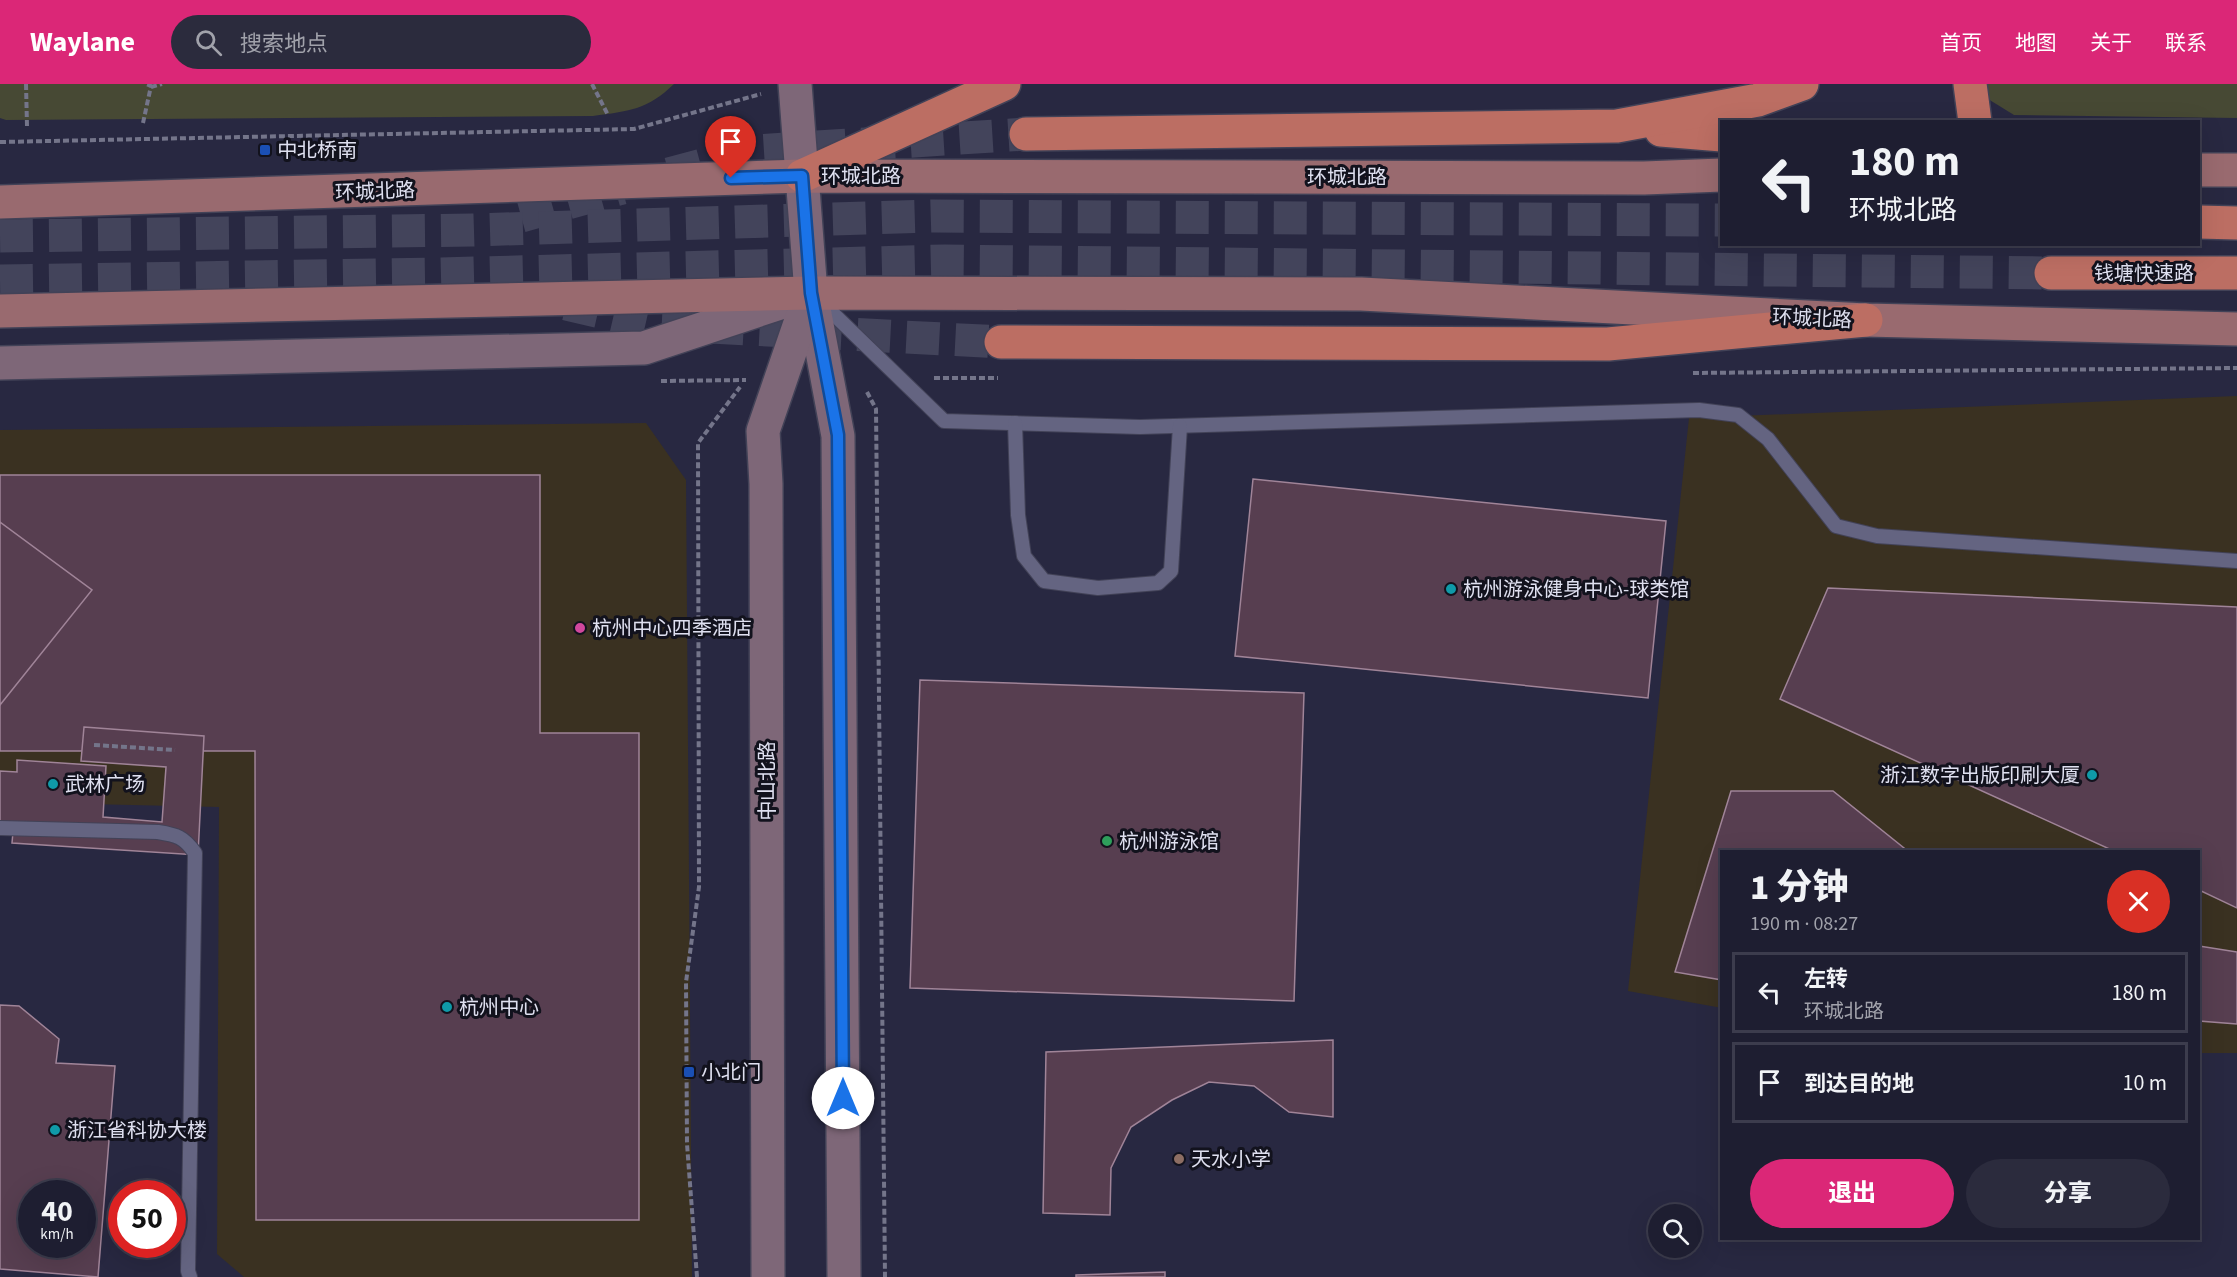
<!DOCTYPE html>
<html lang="zh">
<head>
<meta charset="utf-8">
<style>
	:root { --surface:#1e1e31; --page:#2b2b3d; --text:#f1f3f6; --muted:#a1a2ab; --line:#3c3c4d; --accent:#db2777 }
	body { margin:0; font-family:"Source Sans 3","Noto Sans SC",sans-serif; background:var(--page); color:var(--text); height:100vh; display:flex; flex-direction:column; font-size:22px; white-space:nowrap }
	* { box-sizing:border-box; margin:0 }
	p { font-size:20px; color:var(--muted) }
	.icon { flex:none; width:33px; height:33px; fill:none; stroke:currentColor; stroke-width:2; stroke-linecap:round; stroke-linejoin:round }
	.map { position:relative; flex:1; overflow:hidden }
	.details { position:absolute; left:1720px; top:766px; width:480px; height:390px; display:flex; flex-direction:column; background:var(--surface); border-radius:0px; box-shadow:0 6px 24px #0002,0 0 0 2px var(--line) }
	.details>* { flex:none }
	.banner { position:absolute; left:1720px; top:36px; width:480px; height:126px; border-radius:0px; box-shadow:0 6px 24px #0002,0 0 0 2px var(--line); background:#1e1e31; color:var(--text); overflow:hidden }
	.fabs { position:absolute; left:1648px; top:1120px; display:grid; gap:12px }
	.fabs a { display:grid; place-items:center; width:54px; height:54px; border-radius:50%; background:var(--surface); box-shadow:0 6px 24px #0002,0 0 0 2px var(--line); font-size:30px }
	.speed { position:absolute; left:18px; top:1096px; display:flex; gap:12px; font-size:30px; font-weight:700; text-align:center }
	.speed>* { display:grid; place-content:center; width:78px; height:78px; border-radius:50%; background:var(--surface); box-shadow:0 6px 24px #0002,0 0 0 2px var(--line); line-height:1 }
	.speed small { font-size:15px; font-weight:400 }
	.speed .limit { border:9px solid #d22; background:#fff; color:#111 }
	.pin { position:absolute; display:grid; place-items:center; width:51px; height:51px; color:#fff; margin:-62px -26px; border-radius:50% 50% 50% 0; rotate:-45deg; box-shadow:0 0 6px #0007 }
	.pin .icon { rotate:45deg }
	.me { position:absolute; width:66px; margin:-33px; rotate:0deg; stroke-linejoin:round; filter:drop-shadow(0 0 4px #0008) }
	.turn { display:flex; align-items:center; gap:21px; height:126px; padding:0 30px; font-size:27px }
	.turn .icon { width:78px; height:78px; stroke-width:2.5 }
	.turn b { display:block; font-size:42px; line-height:51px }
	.round { display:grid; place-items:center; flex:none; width:63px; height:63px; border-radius:32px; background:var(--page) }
	.headline { display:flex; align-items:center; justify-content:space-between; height:102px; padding:0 30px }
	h1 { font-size:36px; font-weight:800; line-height:45px }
	.action { display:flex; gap:12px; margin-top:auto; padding:12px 30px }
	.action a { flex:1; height:69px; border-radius:36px; background:var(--accent); color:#fff; font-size:24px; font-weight:800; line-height:69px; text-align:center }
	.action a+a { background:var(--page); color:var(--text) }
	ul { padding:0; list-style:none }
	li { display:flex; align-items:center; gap:18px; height:81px; margin:0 12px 9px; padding:0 18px; border:3px solid var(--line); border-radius:0px }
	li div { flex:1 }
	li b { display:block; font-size:22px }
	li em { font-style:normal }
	header { display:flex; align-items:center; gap:36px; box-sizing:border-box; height:84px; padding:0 30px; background:var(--accent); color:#fff }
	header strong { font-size:28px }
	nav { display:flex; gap:33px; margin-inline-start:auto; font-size:21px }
	.search { width:420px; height:54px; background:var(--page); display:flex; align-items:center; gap:15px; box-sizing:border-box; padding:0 21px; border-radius:33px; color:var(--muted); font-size:22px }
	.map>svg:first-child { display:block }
	.commercial { fill:#3a3121 }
	.green { fill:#474934 }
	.building { fill:#573e50; stroke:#a08498; stroke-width:1.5; fill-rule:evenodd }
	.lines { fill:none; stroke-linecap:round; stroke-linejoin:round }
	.highway-tunnel { stroke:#43445b; stroke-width:33; stroke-dasharray:33 16; stroke-linecap:butt }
	.lane-casing { stroke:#424257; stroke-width:16 }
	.secondary-casing { stroke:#424257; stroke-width:36 }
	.primary-casing { stroke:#424257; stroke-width:36 }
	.highway-casing { stroke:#424257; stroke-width:36 }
	.path { stroke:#74758a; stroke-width:4; stroke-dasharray:6 3; stroke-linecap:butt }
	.lane { stroke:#646481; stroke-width:14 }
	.secondary { stroke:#7e6778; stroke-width:33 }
	.primary { stroke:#996a6f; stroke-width:33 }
	.highway { stroke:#bc6e63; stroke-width:33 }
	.route-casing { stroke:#114b97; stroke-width:15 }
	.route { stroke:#1a73e8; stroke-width:10 }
	.transit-dot { fill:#1a4fb4; stroke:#12121d; stroke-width:2 }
	.culture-dot { fill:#0f9aa8; stroke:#12121d; stroke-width:2 }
	.hotel-dot { fill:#d1479c; stroke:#12121d; stroke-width:2 }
	.leisure-dot { fill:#2e9e5b; stroke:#12121d; stroke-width:2 }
	.education-dot { fill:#8d6e63; stroke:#12121d; stroke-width:2 }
	.labels { text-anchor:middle; stroke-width:6; stroke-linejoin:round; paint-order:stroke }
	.poi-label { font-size:20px; fill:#dfe0f0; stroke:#12121d; text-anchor:start }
	.street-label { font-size:20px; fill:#dfe0f0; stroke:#12121d }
</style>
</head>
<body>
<header>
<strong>Waylane</strong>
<div class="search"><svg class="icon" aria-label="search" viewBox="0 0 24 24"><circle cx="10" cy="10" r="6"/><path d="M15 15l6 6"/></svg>搜索地点</div>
<nav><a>首页</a><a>地图</a><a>关于</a><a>联系</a></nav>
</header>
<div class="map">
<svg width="2237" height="1193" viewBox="0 0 2237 1193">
	<rect width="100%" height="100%" fill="#282841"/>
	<g class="commercial">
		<polygon points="2237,312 2237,969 2199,969 2199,768 1722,768 1722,924 1628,907 1689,334"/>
		<polygon points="646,339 686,396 692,1193 244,1193 217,1170 219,723 0,718 0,346"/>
	</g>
	<g class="green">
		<path d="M0 0H674C647 26 629 27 593 32L6 36 0 34Z"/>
		<polygon points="1977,0 2237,0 2237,34 2014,31 1980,10"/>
	</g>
	<g class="building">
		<polygon points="0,391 540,391 540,649 639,649 639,1136 256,1136 255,667 0,667"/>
		<polygon points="1253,395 1666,437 1648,614 1235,572"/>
		<polygon points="0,438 92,506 0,621"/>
		<polygon points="1828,504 2237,523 2237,824 2199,806 2199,768 2116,768 1780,615"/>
		<polygon points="920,596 1304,609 1294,917 910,904"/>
		<polygon points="84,643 204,652 198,771 12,759 13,748 0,747 0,687 17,688 17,676 106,682 103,733 162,738 166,683 81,677"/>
		<polygon points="1731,707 1833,707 1909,768 1722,768 1722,896 1675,888"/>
		<polygon points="2199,862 2237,868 2237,940 2199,937"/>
		<path d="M0 921 19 922 59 955 56 979 115 982 98 1193 0 1185ZM32 1110H82V1161H32Z"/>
		<polygon points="1333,956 1333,1033 1289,1028 1254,1002 1209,998 1172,1016 1131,1043 1111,1084 1110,1131 1043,1129 1046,968"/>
		<polygon points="1165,1188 1165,1193 1076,1193 1076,1191"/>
	</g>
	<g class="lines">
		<g class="highway-tunnel">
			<polyline points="669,90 754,67 1026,50"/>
			<polyline points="521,132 622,104"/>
			<polyline points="0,152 472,146 933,132 1722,136"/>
			<polyline points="0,197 439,190 945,177 2051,189"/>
			<polyline points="566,220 653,240 1001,258"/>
		</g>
		<g class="lane-casing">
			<g id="lane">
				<polyline points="819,216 944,337 1140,343 1699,326 1738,331 1768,355 1836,442 1877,452 2237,477"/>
				<polyline points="1015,339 1018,431 1024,472 1044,497 1098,504 1158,499 1171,487 1180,342"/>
				<path d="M0 744 158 748C177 751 184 753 195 769L188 1187 190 1193"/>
			</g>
		</g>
		<g class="secondary-casing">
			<g id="secondary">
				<polyline points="795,0 811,209 838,352 844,1193"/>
				<polyline points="0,279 644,264 798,213"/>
				<polyline points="768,1193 766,400 763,347 810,210"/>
			</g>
		</g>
		<g class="primary-casing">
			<g id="primary">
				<polyline points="2199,86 2237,86"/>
				<polyline points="0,118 802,92 1644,94 1722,91"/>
				<polyline points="0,227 811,209 1361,210 1866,236 2237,245"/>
			</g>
		</g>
		<g class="highway-casing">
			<g id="highway">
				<polyline points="1970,0 1975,38"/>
				<polyline points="1661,46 1722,51"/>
				<polyline points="1026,50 1617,42 1758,16 1802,0"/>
				<polyline points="802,92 1004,0"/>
				<polyline points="2199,138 2237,139"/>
				<polyline points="2051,189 2237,189"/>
				<polyline points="1001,258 1608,260 1866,236"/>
			</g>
		</g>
		<g class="path">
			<polyline points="26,0 27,42"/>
			<polyline points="592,0 608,31"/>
			<polyline points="151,3 162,0"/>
			<polyline points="143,39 151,2 146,0"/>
			<polyline points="0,58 634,45 761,10"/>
			<polyline points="1693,289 2237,284"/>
			<polyline points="934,294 998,294"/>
			<polyline points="661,297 746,296"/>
			<polyline points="867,308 876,325 885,1193"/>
			<polyline points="94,661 175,666"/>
			<polyline points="697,1193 687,1060 686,898 699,803 698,359 740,303"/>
		</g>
		<use href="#lane" class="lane"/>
		<use href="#secondary" class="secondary"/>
		<use href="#primary" class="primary"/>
		<use href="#highway" class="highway"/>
	</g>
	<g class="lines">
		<g class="route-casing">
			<polyline id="route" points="731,94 802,92 811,209 838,351 843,1014"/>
		</g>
		<use href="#route" class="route"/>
	</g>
	<g class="transit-dot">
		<rect x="259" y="60" width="12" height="12" rx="3"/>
		<rect x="683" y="982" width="12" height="12" rx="3"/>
	</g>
	<g class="culture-dot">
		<circle cx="1451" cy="505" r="6"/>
		<circle cx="2092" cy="691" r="6"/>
		<circle cx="53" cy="700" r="6"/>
		<circle cx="447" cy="923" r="6"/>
		<circle cx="55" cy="1046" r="6"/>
	</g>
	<circle class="hotel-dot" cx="580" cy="544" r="6"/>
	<circle class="leisure-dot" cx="1107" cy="757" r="6"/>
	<circle class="education-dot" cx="1179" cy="1075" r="6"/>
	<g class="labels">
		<g class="poi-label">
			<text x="277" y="73">中北桥南</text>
			<text x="1463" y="512">杭州游泳健身中心-球类馆</text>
			<text x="592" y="551">杭州中心四季酒店</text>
			<text x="2080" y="698" text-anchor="end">浙江数字出版印刷大厦</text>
			<text x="65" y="707">武林广场</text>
			<text x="1119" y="764">杭州游泳馆</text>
			<text x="459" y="930">杭州中心</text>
			<text x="701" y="995">小北门</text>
			<text x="67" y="1053">浙江省科协大楼</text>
			<text x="1191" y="1082">天水小学</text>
		</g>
		<g class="street-label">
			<text x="861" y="99">环城北路</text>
			<text x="1347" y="100">环城北路</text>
			<text transform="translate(375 107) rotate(-2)" y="7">环城北路</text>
			<text x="2144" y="196">钱塘快速路</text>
			<text transform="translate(1812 234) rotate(3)" y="7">环城北路</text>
			<text transform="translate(767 697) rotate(-90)" y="7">中山北路</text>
		</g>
	</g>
</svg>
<div class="fabs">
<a><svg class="icon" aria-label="search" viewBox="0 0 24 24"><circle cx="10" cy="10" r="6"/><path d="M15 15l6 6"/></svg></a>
</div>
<div class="speed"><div>40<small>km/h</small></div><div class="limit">50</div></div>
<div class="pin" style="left:731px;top:94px;background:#d93025"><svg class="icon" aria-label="arrive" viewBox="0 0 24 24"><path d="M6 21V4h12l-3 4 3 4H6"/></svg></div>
<svg class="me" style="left:843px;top:1014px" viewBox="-20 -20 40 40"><circle r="19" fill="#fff"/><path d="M0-13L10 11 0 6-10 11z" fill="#1a73e8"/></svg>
<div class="banner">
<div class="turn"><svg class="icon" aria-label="left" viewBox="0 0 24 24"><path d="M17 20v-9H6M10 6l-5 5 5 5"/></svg><div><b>180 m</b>环城北路</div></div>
</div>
<section class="details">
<div class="headline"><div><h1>1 分钟</h1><p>190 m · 08:27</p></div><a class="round" style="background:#d93025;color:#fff"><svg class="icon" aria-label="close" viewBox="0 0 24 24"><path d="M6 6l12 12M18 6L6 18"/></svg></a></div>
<ul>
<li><svg class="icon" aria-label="left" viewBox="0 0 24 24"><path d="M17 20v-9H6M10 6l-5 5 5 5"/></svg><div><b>左转</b><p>环城北路</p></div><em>180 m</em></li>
<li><svg class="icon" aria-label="arrive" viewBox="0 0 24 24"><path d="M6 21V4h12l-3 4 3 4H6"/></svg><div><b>到达目的地</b></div><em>10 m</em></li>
</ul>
<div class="action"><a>退出</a><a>分享</a></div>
</section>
</div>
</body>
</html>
